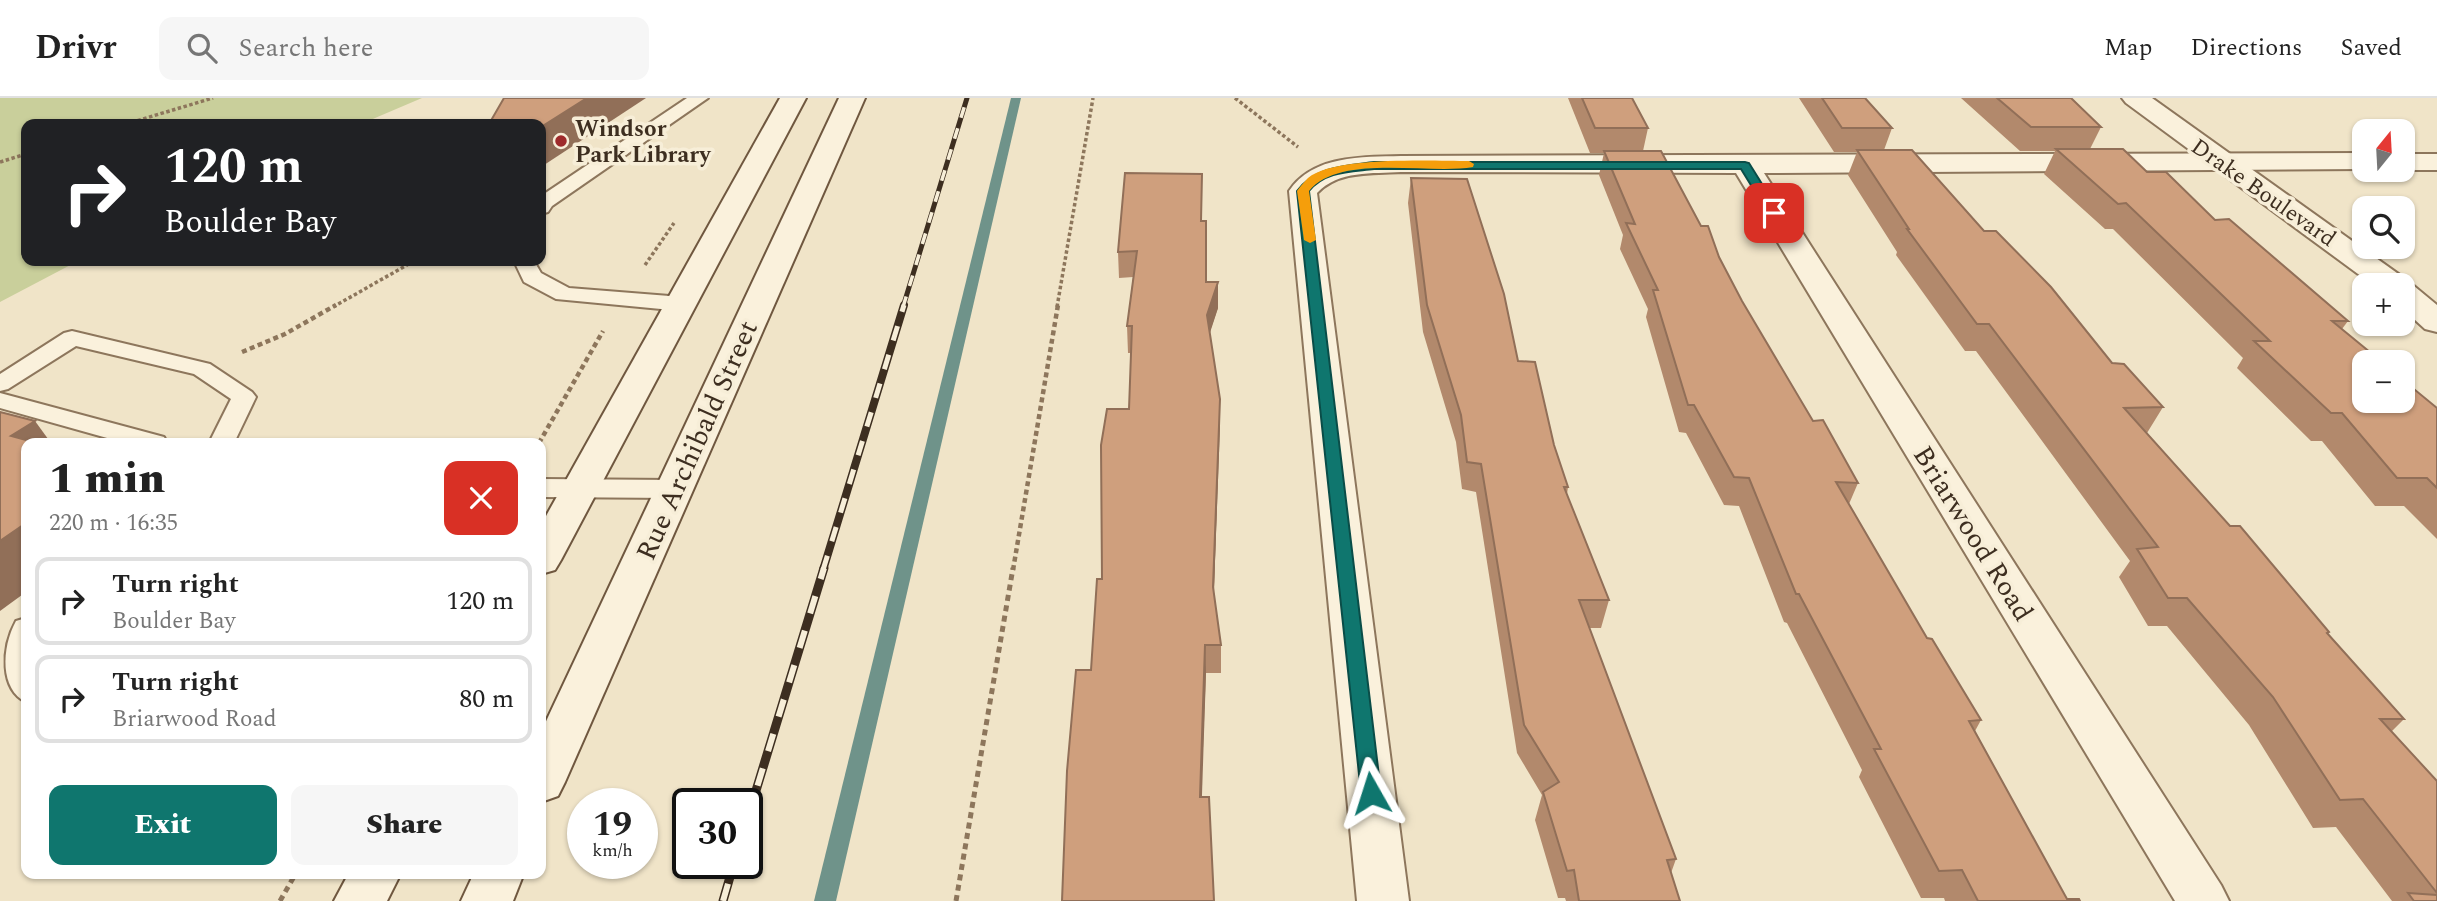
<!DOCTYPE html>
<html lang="en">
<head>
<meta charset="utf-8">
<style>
	:root { --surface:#fff; --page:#f6f6f6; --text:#222; --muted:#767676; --line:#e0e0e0; --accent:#0f766e }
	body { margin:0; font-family:Spectral,serif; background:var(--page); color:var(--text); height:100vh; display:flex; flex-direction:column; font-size:26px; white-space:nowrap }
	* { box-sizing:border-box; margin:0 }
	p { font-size:23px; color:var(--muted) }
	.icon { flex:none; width:38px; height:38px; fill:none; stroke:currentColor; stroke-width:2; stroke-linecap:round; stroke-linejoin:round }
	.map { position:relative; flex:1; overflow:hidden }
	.drawer { position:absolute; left:21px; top:340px; width:525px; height:441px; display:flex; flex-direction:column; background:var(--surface); border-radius:14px; box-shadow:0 2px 5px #0004 }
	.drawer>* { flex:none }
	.guide { position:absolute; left:21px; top:21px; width:525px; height:147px; border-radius:14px; box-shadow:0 2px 5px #0004; background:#202124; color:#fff; overflow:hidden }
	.needle { width:46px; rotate:18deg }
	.tools { position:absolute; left:2352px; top:21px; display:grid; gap:14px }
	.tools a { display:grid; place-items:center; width:63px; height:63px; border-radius:14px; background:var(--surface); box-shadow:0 2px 5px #0004; font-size:35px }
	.speed { position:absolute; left:567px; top:690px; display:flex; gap:14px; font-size:35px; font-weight:700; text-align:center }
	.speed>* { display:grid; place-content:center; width:91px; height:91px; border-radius:50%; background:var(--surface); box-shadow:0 2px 5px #0004; line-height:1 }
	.speed small { font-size:18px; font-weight:400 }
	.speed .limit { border:4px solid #111; border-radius:10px; background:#fff; color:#111 }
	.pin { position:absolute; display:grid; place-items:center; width:60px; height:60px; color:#fff; margin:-30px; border-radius:14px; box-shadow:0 4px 10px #0006 }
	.me { position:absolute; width:77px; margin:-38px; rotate:354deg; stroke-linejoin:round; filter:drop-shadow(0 0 5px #0008) }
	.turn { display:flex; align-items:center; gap:24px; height:147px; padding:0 28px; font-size:32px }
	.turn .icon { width:91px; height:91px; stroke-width:2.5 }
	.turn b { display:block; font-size:49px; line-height:60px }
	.round { display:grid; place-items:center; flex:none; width:74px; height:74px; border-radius:14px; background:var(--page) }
	.summary { display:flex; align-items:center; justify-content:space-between; height:119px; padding:0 28px }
	h1 { font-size:42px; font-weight:800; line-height:52px }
	.button { display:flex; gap:14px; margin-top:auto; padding:14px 28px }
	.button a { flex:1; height:80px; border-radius:14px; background:var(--accent); color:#fff; font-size:28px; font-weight:800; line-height:80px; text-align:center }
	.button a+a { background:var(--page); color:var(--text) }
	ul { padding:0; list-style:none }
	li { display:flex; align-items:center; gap:21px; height:88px; margin:0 14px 10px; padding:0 14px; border:4px solid var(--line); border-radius:14px }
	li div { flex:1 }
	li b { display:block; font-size:26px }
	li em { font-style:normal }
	header { display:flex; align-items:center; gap:42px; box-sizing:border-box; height:98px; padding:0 35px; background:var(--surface); border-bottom:2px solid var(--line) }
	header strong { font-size:33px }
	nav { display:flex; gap:38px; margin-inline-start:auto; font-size:24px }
	.search { width:490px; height:63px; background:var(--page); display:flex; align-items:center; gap:18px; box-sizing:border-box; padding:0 24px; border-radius:14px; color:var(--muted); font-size:26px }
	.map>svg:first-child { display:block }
	.green { fill:#c9cf9b }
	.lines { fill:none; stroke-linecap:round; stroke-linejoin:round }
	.stream { fill:#6f938a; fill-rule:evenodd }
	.service-casing { stroke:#8d765c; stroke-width:4 }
	.minor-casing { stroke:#8d765c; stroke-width:4 }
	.tertiary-casing { stroke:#8d765c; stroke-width:4 }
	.secondary-casing { stroke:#6f573f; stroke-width:4 }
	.path-far2 { stroke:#8d765c; stroke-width:3.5; stroke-dasharray:3.5 2.5; stroke-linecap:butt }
	.path-far1 { stroke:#8d765c; stroke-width:4.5; stroke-dasharray:5 3.5; stroke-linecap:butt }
	.path { stroke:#8d765c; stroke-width:5; stroke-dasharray:6 4.5; stroke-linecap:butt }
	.service { fill:#faf1dc; fill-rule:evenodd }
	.minor { fill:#faf1dc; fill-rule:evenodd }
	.tertiary { fill:#faf1dc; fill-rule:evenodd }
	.secondary { fill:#faf1dc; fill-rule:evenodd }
	.rail-far2-casing { stroke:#3d2e20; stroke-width:5 }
	.rail-far1-casing { stroke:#3d2e20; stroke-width:8 }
	.rail-casing { stroke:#3d2e20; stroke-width:9 }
	.rail-far2 { stroke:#f7eed8; stroke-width:3.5; stroke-dasharray:11; stroke-linecap:butt }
	.rail-far1 { stroke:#f7eed8; stroke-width:5; stroke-dasharray:15; stroke-linecap:butt }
	.rail { stroke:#f7eed8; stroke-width:6; stroke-dasharray:18; stroke-linecap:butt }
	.wall { fill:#b2896c }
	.shaded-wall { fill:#916f58 }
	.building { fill:#cf9f7d; stroke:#916f58; stroke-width:2 }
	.route { fill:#0f766e; stroke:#0a4d48; stroke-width:2 }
	.slow { fill:#f59e0b }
	.poi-dot { fill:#9e2a2b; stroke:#f7eed8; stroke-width:2.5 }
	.labels { text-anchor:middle; stroke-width:7; stroke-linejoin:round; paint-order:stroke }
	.far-poi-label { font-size:23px; font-weight:bold; fill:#3d2e20; stroke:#f7eed8; text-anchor:start }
	.far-street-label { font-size:23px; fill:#3d2e20; stroke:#f7eed8 }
	.street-label { font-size:28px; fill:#3d2e20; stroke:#f7eed8 }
</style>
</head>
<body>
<header>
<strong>Drivr</strong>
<div class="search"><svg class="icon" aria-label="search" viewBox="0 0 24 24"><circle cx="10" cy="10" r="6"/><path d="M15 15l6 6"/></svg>Search here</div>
<nav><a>Map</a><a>Directions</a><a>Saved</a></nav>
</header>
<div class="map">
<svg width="2437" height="803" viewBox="0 0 2437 803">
	<rect width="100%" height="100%" fill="#f0e4c8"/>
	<polygon class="green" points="0,0 422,0 361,26 26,26 26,163 78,163 0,204"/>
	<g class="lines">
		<polygon class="stream" points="1011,0 1021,0 836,803 814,803"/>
		<g class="service-casing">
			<g id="service">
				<polygon points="687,0 708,0 552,108 548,114 541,116 541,98"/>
				<polygon points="514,163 534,163 541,175 569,190 682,199 690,201 693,206 690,211 682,213 556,201 524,184"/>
				<polygon points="72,233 210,266 252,294 256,299 234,345 209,345 231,301 194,276 76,248 8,291 0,293 0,276 64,235"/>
				<polygon points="0,295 164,339 167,345 125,345 0,310"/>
				<polygon points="541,381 674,382 683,385 687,391 683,397 674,400 541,399"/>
				<path d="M26 520V604C0 592 1 550 16 523Z"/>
			</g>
		</g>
		<g class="minor-casing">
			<g id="minor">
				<path d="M2364 55V71L1764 75 2221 787 2229 803H2175L1736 75 1401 74C1372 76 1339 72 1317 95L1409 803H1357L1289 93C1313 57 1362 59 1401 58Z"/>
				<polygon points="2403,56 2437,56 2437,72 2401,72"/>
			</g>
		</g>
		<g class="tertiary-casing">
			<polygon id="tertiary" points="2122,0 2152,0 2404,180 2409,187 2414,188 2437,207 2437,234 2425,231 2403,211 2403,187 2373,187 2126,5"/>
		</g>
		<g class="secondary-casing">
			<g id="secondary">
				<polygon points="780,0 806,0 561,462 555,472 541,476 541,427"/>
				<polygon points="839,0 865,0 565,684 558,698 541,704 541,634"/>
				<polygon points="349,775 401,775 387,803 334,803"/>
				<polygon points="474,775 524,775 513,803 461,803"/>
			</g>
		</g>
		<g class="path-far2">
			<polyline points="1235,0 1298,49"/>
			<polyline points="126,26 213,0"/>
			<polyline points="0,64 26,56"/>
			<polyline points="645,167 674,125"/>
			<polyline points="333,209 414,163"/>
			<polyline points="1057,209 1093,0"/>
		</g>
		<g class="path-far1">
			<polyline points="242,254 285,236 336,207"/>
			<polyline points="539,345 603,233"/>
			<polyline points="1013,472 1058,207"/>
		</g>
		<g class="path">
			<polyline points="280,803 296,775"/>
			<polyline points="956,803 1013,470"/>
		</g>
		<use href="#service" class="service"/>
		<use href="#minor" class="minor"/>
		<use href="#tertiary" class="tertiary"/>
		<use href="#secondary" class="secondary"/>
		<g class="rail-far2-casing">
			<polyline id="rail-far2" points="903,209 967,0"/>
		</g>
		<g class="rail-far1-casing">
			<polyline id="rail-far1" points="823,472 904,207"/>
		</g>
		<g class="rail-casing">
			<g id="rail">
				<polyline points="747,722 824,470"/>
				<polyline points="723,803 734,765"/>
			</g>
		</g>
		<use href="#rail-far2" class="rail-far2"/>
		<use href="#rail-far1" class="rail-far1"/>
		<use href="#rail" class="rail"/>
	</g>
	<g class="wall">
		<polygon points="1568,0 1632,0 1648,30 1643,53 1719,159 1742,203 1813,323 1858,385 1849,406 1927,540 1981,622 1975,633 2067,801 2080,803 1945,803 1944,800 1921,800 1859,679 1862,672 1787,525 1784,524 1739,408 1724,407 1686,335 1679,334 1646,219 1648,211 1620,151 1623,137 1599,77 1604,55 1590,55"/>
		<polygon points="1799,0 1865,0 1892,30 1884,52 1984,133 2112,265 2163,309 2147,335 2230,428 2329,534 2328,536 2404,621 2391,634 2437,683 2437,803 2392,803 2336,729 2313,730 2249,627 2167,528 2148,528 2119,479 2130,463 1976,253 1965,253 1896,157 1897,154 1848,77 1857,54 1834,54"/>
		<polygon points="1961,0 2071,0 2101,29 2090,51 2147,74 2215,122 2348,223 2342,231 2437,310 2437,441 2404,408 2375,408 2322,343 2311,343 2237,270 2243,260 2113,131 2105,131 2044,76 2055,53 2020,53"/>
		<polygon points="1411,80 1518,263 1554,347 1568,389 1567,396 1609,502 1601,530 1589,530 1676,761 1671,775 1680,803 1566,803 1565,800 1558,800 1535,722 1542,697 1517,655 1476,394 1462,391 1456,344 1423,234 1408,105"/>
		<polygon points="1202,123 1206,184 1218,210 1209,236 1220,301 1214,495 1221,547 1221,575 1206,575 1201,699 1214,803 1091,572 1102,481 1129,311 1131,255 1128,255 1127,228 1133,179 1119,180 1118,154"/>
	</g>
	<g class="shaded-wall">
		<polygon points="587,0 646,0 541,69 541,29"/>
		<polygon points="1218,184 1218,210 1207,244 1207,217"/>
		<polygon points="1220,301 1220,329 1213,517 1213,489"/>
		<polygon points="35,323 51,345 26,345 11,338"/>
		<polygon points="26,425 26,494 0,513 0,443"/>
		<polygon points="1205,547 1206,575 1201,727 1200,699"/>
	</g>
	<g class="building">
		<polygon points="504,0 587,0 541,29 541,26 489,26"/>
		<polygon points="1582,0 1632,0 1648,30 1595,30"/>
		<polygon points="1822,0 1865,0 1892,30 1842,30"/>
		<polygon points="1997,0 2071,0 2101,29 2031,29"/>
		<polygon points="2056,51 2123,51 2147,74 2166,74 2215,122 2229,121 2348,223 2332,223 2382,264 2364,264 2364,303 2403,303 2403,282 2437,310 2437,390 2427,380 2397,380 2342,315 2331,315 2254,243 2270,243 2126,105 2118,106"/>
		<polygon points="1857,52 1912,52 1984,133 1996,133 2051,189 2112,265 2124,266 2163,309 2124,310 2230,428 2240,428 2329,534 2327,535 2404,621 2380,621 2437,683 2437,795 2363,701 2340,702 2273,599 2187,500 2168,500 2137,451 2158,449 1989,226 1977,226 1907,131 1909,131"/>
		<polygon points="1604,53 1661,53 1701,128 1708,128 1719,159 1742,203 1813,323 1823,322 1858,385 1836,384 1927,540 1932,541 1981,622 1969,623 2067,801 2079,801 2080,803 1978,803 1962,772 1939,773 1874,651 1881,651 1799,496 1796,496 1749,380 1734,379 1694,307 1688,307 1653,192 1658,192 1626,125 1635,126"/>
		<polygon points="1125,75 1202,76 1201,123 1206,123 1206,184 1218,184 1207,217 1220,301 1213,489 1221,547 1205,547 1200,699 1209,699 1214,803 1062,803 1067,673 1076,572 1091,572 1097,481 1102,481 1101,347 1107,311 1129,311 1132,228 1127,228 1137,153 1118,154"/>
		<polygon points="1411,80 1467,81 1504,196 1518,263 1535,264 1554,347 1568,389 1564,389 1609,502 1579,502 1676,761 1667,762 1680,803 1579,803 1574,772 1567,773 1543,694 1559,684 1524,627 1481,366 1467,364 1461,317 1427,207"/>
		<polygon points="0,314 35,323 11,338 37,345 26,345 26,425 0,443"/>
		<polygon points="2408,795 2437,797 2437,803 2414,803"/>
	</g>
	<path class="route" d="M1374 64H1745L1749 65 1780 115 1770 118 1741 71H1374C1350 74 1325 73 1309 93L1381 695 1378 701 1371 704 1364 701 1361 695 1297 93C1316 68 1344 68 1374 64Z"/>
	<path class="slow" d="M1469 63 1474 66 1473 69C1428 77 1340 55 1309 93L1316 142 1310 145 1304 142 1297 93C1300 89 1304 84 1308 80 1334 58 1433 63 1469 63Z"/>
	<circle class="poi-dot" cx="561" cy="43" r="7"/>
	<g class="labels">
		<g class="far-poi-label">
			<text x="575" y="38">Windsor<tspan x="575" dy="26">Park Library</tspan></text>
		</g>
		<g class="far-street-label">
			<text transform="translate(2264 94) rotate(35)" y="8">Drake Boulevard</text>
		</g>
		<g class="street-label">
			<text transform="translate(696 342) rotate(-66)" y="10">Rue Archibald Street</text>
			<text transform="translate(1974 435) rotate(58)" y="10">Briarwood Road</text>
		</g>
	</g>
</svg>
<div class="tools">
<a><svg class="needle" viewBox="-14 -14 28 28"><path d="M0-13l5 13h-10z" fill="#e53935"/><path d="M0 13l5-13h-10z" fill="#767676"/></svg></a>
<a><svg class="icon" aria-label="search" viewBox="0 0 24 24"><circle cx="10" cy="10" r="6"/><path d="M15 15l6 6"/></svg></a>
<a>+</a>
<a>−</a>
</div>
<div class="speed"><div>19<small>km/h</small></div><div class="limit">30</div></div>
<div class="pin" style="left:1774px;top:115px;background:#d93025"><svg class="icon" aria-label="arrive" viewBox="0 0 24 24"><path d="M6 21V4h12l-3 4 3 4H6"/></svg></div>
<svg class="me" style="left:1371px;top:695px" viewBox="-20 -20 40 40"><path d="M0-17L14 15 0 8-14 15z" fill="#0f766e" stroke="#fff" stroke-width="4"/></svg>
<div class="guide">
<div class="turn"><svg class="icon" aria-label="right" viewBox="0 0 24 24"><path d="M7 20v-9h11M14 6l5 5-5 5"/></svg><div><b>120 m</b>Boulder Bay</div></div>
</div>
<section class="drawer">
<div class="summary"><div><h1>1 min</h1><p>220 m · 16:35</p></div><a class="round" style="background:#d93025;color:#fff"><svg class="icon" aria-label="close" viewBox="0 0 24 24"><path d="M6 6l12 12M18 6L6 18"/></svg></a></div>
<ul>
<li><svg class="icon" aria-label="right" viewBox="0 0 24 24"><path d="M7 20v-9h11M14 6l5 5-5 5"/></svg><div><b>Turn right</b><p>Boulder Bay</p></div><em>120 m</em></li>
<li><svg class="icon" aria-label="right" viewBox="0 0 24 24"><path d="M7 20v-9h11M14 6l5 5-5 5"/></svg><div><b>Turn right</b><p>Briarwood Road</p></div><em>80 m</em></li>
</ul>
<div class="button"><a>Exit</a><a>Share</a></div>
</section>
</div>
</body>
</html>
